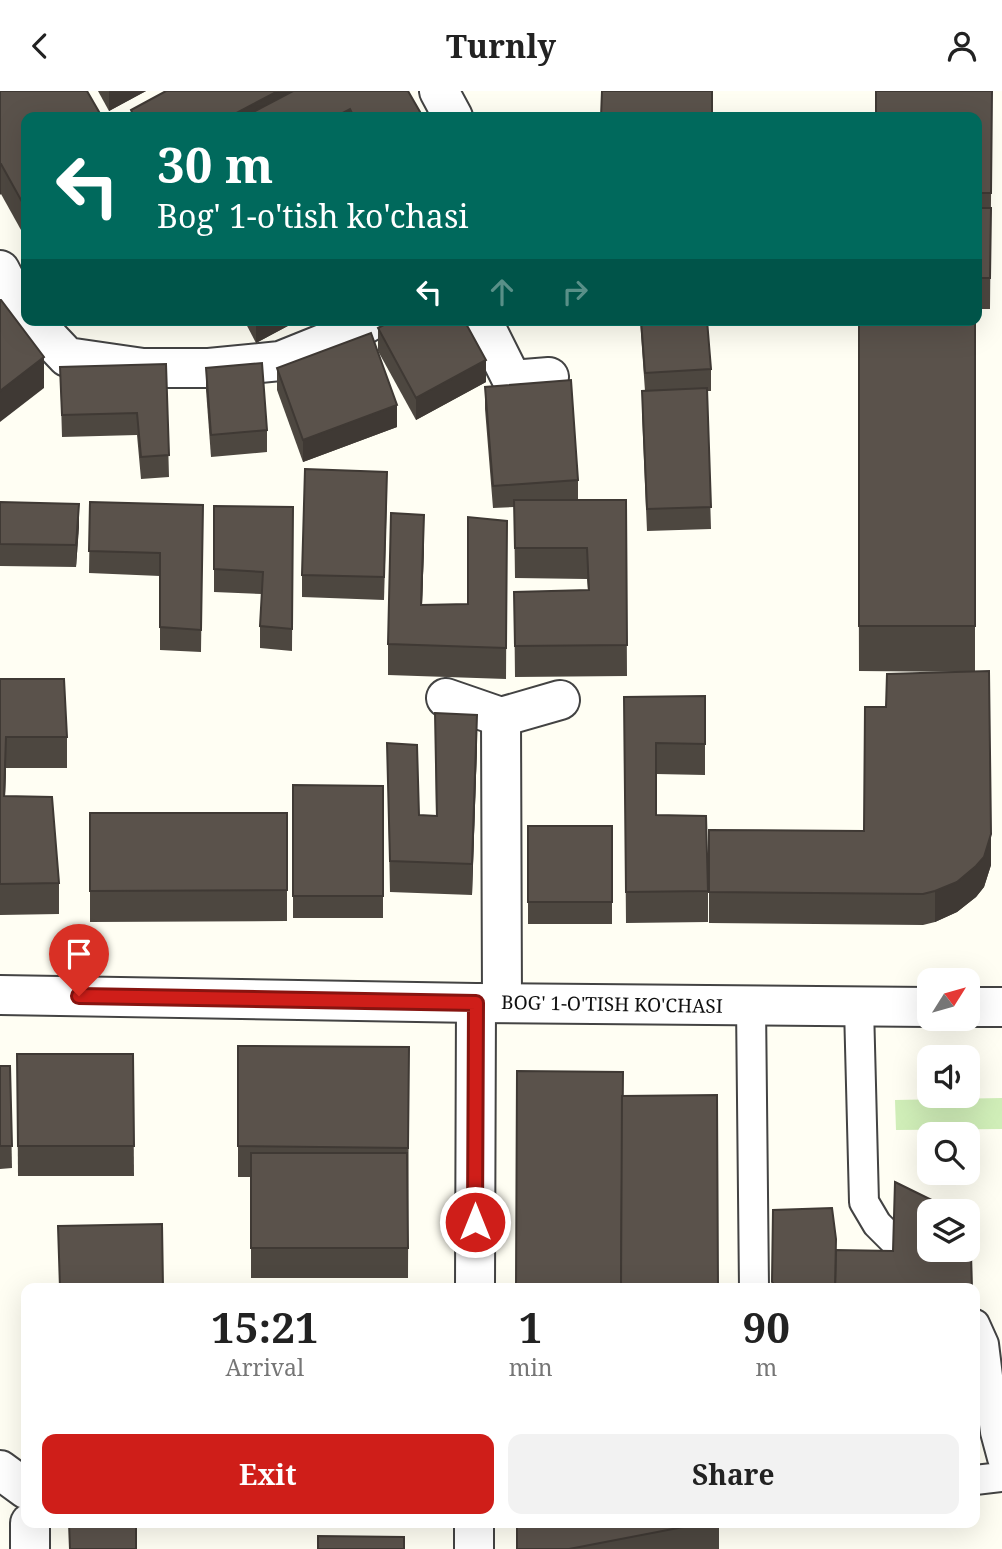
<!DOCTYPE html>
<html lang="en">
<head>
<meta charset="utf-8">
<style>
	:root { --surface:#fff; --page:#f2f2f2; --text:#222; --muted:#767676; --accent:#cf1e19 }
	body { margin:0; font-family:"Noto Serif",serif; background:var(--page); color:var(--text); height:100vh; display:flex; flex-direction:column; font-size:26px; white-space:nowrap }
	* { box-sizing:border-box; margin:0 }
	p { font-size:23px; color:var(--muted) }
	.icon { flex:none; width:38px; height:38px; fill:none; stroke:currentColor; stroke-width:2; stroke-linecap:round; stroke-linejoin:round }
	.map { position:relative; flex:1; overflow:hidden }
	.drawer { position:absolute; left:21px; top:1192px; width:959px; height:245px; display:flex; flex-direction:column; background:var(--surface); border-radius:14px; box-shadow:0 7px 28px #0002 }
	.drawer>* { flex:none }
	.banner { position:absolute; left:21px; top:21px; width:961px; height:214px; border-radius:14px; box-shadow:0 7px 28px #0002; background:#00695c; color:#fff; overflow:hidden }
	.needle { width:46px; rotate:53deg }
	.tools { position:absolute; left:917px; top:877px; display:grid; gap:14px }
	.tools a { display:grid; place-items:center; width:63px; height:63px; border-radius:14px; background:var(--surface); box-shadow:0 7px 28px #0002; font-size:35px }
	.pin { position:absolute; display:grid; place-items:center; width:60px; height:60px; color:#fff; margin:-72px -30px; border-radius:50% 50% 50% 0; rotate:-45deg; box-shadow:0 0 7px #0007 }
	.pin .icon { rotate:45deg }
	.me { position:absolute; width:77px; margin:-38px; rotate:0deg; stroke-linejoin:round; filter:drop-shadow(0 0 5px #0008) }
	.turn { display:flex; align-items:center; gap:24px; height:147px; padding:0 21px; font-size:32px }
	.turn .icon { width:91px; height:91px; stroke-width:2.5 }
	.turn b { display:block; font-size:49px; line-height:60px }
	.lanes { display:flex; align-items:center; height:66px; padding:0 21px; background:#0003; justify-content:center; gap:35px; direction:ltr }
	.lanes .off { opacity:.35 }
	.eta { display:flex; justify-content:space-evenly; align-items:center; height:119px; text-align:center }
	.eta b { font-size:42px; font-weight:700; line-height:49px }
	.cta { display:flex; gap:14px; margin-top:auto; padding:14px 21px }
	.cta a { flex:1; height:80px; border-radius:14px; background:var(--accent); color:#fff; font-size:28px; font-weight:700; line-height:80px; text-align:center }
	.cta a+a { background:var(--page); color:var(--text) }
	header { display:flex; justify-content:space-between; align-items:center; height:91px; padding:0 21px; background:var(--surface); font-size:32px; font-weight:700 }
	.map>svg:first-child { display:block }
	.green { fill:#d0eeb8 }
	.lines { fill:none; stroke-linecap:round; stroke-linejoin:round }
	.service-casing { stroke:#434343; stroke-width:32 }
	.minor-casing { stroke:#434343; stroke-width:42 }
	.tertiary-casing { stroke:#434343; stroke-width:42 }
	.service { stroke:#fff; stroke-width:28 }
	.minor { stroke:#fff; stroke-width:38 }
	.tertiary { stroke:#fff; stroke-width:38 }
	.wall { fill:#4d4740 }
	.shaded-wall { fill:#3f3934 }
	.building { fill:#5a524b; stroke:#3f3934; stroke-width:2 }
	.route-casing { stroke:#871410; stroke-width:18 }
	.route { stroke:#cf1e19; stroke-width:12 }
	.labels { text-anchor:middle; stroke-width:7; stroke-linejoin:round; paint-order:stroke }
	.street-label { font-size:19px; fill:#101010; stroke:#fff }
</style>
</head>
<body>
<header><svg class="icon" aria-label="back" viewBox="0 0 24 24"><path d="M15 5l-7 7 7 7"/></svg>Turnly<svg class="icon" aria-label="person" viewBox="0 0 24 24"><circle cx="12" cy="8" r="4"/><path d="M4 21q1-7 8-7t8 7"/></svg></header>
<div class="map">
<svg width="1002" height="1458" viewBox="0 0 1002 1458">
	<rect width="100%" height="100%" fill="#fffef3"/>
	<polygon class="green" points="1002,1007 1002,1038 896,1039 895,1009"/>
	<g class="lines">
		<g class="service-casing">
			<g id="service">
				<polyline points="751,914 754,1197"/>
				<polyline points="859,916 864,1111 877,1133 894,1150"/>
				<polyline points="975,1233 984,1253 995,1341 1002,1367"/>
				<polyline points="975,1389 1002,1386"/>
			</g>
		</g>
		<g class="minor-casing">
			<g id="minor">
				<polyline points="439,0 453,26"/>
				<polyline points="0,179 19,216 26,223"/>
				<polyline points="32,229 67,266 143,277 209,277 280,270 352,241 372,229"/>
				<polyline points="482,229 512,289 549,286"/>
				<polyline points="446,607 501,626 560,609"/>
				<polyline points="501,626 502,911"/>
				<polyline points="475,1197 476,912"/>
				<polyline points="0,1379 26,1398"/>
				<polyline points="30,1432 30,1458"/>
				<polyline points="474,1458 474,1432"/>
			</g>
		</g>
		<g class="tertiary-casing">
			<g id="tertiary">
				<polyline points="0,904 476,912 929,916"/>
				<polyline points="968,916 1002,916"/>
			</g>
		</g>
		<use href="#service" class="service"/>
		<use href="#minor" class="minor"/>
		<use href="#tertiary" class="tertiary"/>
	</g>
	<g class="wall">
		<polygon points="0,0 26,26 26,148 1,103"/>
		<polygon points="98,0 146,0 109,20"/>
		<polygon points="166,0 423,26 131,26 131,19"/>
		<polygon points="876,0 1002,0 992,0 990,218 976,218 976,26"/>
		<polygon points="244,229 299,229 256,252"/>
		<polygon points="640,229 707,229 711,278 711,300 707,300 711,438 647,440 642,322 642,300 645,300"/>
		<polygon points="858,229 975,229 975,581 991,774 984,796 976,806 957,821 935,831 923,834 709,832 709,739 864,740 886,616 969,581 859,580"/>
		<polygon points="378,237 486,291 416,329 378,260"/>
		<polygon points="166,273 169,386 141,388 137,344 62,346 60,276"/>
		<polygon points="206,277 267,339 267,361 211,366 206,299"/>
		<polygon points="277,277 397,336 303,371 277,299"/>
		<polygon points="485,296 578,389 578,409 626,409 627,585 515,586 514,501 588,500 587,488 515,487 514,416 493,417 485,318"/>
		<polygon points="387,403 384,509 302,506 302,484"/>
		<polygon points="0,411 79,435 76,476 0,475"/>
		<polygon points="90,411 203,414 201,561 160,559 160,485 89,482"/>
		<polygon points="214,415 293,416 292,560 260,557 260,535 262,503 214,501"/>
		<polygon points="507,430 506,588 388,584 388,553 424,455 422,514 468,513"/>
		<polygon points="0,588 67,646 67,677 6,677 5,705 59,792 59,823 0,824"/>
		<polygon points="705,605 705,684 656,683 656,724 708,800 708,831 626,832 624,606"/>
		<polygon points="435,622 477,655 472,804 390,801 387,652 419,724 436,725"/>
		<polygon points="293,694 383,695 383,827 293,827"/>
		<polygon points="90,722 287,722 287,830 90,831"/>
		<rect x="528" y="735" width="84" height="98"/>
		<polygon points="238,955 409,956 408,1187 251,1187 251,1086 238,1086"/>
		<polygon points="17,963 133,963 134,1085 18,1085"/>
		<polygon points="0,975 10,975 12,1077 0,1078"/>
		<rect x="517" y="1432" width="202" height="26"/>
	</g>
	<g class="shaded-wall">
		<polygon points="109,0 146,0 109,20"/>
		<polygon points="278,0 294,0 287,26 229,26"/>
		<polygon points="350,18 350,26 335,26"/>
		<polygon points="0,73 1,73 1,103 0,104"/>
		<polygon points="95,229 103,229 95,234"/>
		<polygon points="256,229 299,229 256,252"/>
		<polygon points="44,266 44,297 0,331 0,300"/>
		<polygon points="486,269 486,291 416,329 416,307"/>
		<polygon points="397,314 397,336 303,371 303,349"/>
		<polygon points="79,413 79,435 76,476 76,454"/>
		<polygon points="424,424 424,455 421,544 421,514"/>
		<polygon points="477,624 477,655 472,804 472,773"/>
		<polygon points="6,646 6,677 4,736 4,705"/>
		<polygon points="991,743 991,774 984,796 976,806 957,821 935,831 935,800"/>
	</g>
	<g class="building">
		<polygon points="0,0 87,0 102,26 26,26 26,118 1,73 0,73"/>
		<polygon points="166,0 278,0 229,26 134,26 131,19"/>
		<polygon points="293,0 408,0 423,26 354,26 350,18 335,26 244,26"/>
		<polygon points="602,0 712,0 712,26 601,26"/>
		<polygon points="876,0 992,0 991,102 976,102 976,26 876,26"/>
		<polygon points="976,117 991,117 990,187 976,187"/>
		<polygon points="0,209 1,209 44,266 0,300"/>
		<polygon points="393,229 464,229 486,269 416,307 378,237"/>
		<polygon points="641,229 707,229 711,278 645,282"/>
		<rect x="859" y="229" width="116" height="306"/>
		<polygon points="371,242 397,314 303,349 277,277"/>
		<polygon points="262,272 267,339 211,344 206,277"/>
		<polygon points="166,273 169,364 141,366 137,322 62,324 60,276"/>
		<polygon points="571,289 578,389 493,395 485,296"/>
		<polygon points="707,297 711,416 647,418 642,300"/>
		<polygon points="305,378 387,381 384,486 302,484"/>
		<polygon points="514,409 626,409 627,554 515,555 514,501 589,499 587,457 515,457"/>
		<polygon points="0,411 79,413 76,454 0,453"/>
		<polygon points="90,411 203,414 201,539 160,536 160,462 89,460"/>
		<polygon points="214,415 293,416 292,538 260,535 263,481 214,478"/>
		<polygon points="391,422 424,424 421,514 468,513 468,426 507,430 506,557 388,553"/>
		<polygon points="989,580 991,743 984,766 976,775 957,791 935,800 923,803 709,801 709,739 864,740 865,616 886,616 887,583"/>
		<polygon points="0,588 64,588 67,646 6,646 4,705 52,706 59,792 0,793"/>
		<polygon points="705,605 705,653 656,652 656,724 706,725 708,800 626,801 624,606"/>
		<polygon points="435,622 477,624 472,773 390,770 387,652 417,654 419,724 437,725"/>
		<polygon points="293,694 383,695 383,805 293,805"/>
		<polygon points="90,722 287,722 287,799 90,800"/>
		<rect x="528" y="735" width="84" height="76"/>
		<polygon points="238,955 409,956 408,1057 238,1055"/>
		<polygon points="17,963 133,963 134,1055 18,1055"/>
		<polygon points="0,975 10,975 12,1055 0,1055"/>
		<polygon points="517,980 623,981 621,1197 516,1197"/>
		<polygon points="717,1004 718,1197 621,1197 622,1005"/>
		<polygon points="251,1062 407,1062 408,1157 251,1157"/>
		<polygon points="895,1091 954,1120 929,1120 929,1158 968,1158 968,1127 970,1128 972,1197 835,1197 836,1159 893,1160"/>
		<polygon points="832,1117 836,1148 835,1197 777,1197 772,1191 773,1119"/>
		<polygon points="162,1133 163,1197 60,1197 58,1135"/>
		<polygon points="69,1432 136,1432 136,1458 70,1458"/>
		<polygon points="517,1432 704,1432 569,1458 517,1458"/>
		<polygon points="318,1445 404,1446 404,1458 318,1458"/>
	</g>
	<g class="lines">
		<g class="route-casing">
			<polyline id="route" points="79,905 476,912 475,1131"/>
		</g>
		<use href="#route" class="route"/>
	</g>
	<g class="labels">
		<g class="street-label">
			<text transform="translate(612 913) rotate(1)" y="7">BOG' 1-O'TISH KO'CHASI</text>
		</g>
	</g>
</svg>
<div class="tools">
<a><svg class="needle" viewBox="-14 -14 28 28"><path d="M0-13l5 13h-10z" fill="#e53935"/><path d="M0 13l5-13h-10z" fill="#767676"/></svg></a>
<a><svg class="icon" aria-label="sound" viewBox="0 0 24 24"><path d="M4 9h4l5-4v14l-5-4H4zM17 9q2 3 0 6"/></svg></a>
<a><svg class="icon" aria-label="search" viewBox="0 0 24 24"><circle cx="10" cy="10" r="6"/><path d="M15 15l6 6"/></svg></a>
<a><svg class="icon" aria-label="layers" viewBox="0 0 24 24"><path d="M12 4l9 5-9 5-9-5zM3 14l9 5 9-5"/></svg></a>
</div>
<div class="pin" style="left:79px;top:905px;background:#d93025"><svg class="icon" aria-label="arrive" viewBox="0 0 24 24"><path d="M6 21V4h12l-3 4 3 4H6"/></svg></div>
<svg class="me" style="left:475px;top:1131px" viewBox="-20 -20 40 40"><circle r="17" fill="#cf1e19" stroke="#fff" stroke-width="3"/><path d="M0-11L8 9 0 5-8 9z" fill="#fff"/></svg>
<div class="banner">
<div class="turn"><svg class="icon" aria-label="left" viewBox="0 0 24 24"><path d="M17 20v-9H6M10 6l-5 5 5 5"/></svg><div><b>30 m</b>Bog' 1-o'tish ko'chasi</div></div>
<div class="lanes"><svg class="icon" aria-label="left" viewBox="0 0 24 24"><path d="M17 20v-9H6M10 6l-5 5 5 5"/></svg><svg class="icon off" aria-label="ahead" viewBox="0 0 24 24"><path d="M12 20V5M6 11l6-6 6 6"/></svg><svg class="icon off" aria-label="right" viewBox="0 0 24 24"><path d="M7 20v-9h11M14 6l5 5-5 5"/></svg></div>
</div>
<section class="drawer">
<div class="eta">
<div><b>15:21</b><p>Arrival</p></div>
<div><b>1</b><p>min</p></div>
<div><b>90</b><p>m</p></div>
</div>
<div class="cta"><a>Exit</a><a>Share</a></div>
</section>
</div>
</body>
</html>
